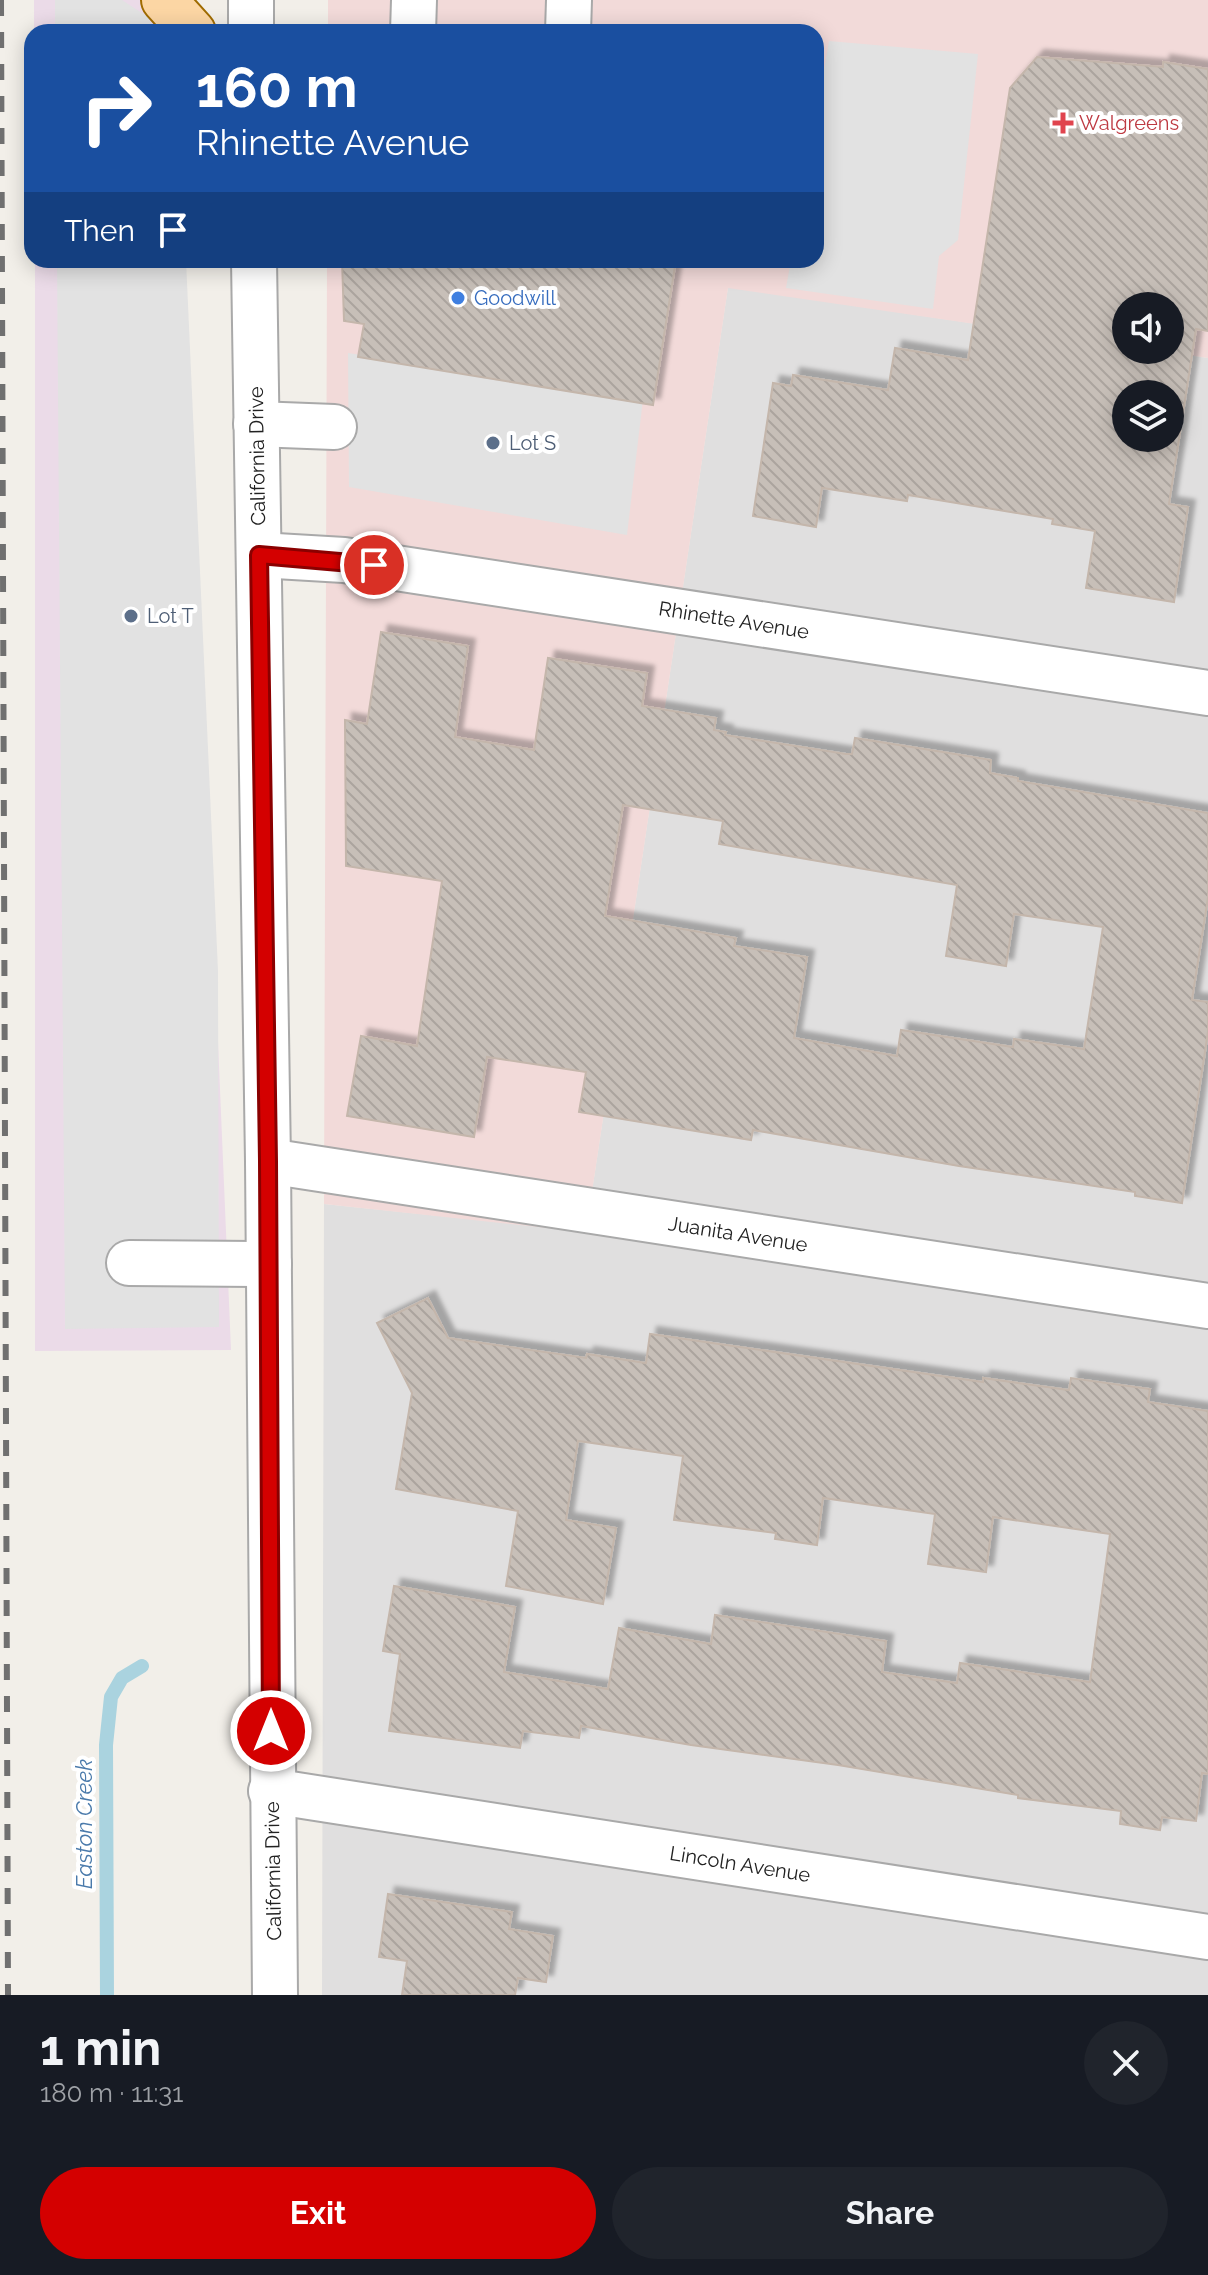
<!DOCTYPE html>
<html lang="en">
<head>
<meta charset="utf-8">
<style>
	:root { --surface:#171b24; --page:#20242c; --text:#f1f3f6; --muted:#9ea1a6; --accent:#d40000 }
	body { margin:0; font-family:Raleway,sans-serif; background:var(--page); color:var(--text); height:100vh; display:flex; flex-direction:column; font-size:30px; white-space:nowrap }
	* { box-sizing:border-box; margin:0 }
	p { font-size:26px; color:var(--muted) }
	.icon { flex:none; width:44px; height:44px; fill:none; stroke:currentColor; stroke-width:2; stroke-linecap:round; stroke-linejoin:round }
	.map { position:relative; height:1995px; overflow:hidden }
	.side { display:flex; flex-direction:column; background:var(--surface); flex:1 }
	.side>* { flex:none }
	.top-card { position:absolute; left:24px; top:24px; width:800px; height:244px; border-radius:24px; box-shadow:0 4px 20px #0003; background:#1a4fa0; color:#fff; overflow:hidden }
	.controls { position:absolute; left:1112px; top:292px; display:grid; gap:16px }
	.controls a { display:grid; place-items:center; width:72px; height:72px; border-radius:50%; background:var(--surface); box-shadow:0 4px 20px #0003; font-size:40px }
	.pin { position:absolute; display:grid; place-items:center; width:68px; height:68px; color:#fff; margin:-34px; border:4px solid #fff; border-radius:50%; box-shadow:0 2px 8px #0007 }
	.me { position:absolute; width:88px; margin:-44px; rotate:0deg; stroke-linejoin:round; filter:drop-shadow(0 0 6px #0008) }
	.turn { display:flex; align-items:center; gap:28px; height:168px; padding:0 40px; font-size:36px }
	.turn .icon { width:104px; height:104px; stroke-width:2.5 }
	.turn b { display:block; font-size:56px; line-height:68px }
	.then { display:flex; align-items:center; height:76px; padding:0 40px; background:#0003; gap:16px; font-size:30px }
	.round { display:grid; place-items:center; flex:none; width:84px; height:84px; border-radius:42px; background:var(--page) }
	.head { display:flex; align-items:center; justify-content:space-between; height:136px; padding:0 40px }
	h1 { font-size:48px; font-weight:700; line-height:60px }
	.button { display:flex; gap:16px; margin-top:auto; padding:16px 40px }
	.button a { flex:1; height:92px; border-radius:48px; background:var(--accent); color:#fff; font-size:32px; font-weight:700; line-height:92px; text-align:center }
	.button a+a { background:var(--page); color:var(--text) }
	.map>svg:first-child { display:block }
	.residential { fill:#e0dfdf; fill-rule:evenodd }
	.commercial { fill:#f2dad9 }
	.industrial { fill:#ebdbe8 }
	.parking { fill:#e2e2e2 }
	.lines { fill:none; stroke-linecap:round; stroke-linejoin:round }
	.stream { stroke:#aad3df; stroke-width:14 }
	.building { fill:url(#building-back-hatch); stroke:#c4b6ab; stroke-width:2; fill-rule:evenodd; filter:url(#shadow) }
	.minor-casing { stroke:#a9a9a9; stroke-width:48 }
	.major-casing { stroke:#a06b00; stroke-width:48 }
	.minor { stroke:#fff; stroke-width:44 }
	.major { stroke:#fcd6a4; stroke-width:44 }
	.rail { stroke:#707070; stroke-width:6; stroke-dasharray:16 16; stroke-linecap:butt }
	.route-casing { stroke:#8a0000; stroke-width:20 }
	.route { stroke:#d40000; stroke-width:14 }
	.health-dot { fill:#e0444e; stroke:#fff; stroke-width:3 }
	.shop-dot { fill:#3f7fe0; stroke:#fff; stroke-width:3 }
	.service-dot { fill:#5c6f8a; stroke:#fff; stroke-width:3 }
	.labels { text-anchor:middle; stroke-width:8; stroke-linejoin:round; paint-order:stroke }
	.health-label { font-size:20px; fill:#be3a42; stroke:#fff; text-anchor:start }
	.shop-label { font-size:20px; fill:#366cbe; stroke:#fff; text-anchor:start }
	.service-label { font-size:20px; fill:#4e5e75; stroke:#fff; text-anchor:start }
	.street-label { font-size:20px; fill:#222; stroke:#fff }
	.water-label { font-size:22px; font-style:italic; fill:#4a7aab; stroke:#fff }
</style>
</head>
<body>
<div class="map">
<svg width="1208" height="1995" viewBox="0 0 1208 1995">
	<defs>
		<pattern id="building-back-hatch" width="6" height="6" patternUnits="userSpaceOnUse" patternTransform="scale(2)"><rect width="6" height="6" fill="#c7bfb8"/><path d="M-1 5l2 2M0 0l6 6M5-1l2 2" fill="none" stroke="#aba49e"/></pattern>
		<filter id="shadow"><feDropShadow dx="7" dy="-7" stdDeviation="2" flood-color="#0004"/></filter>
	</defs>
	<rect width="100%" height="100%" fill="#f2efe9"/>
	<path class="residential" d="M728 287 1126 346V350H1152L1208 358V1995H322L324 1204 586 1231ZM1126 394H1170V438H1126Z"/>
	<polygon class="commercial" points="328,0 1208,0 1208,358 1152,350 1170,350 1170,306 1126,306 1126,346 728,288 586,1232 324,1204 327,260 816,260 816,32 328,32"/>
	<g class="industrial">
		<polygon points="34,0 173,0 175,32 34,32"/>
		<polygon points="35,260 185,260 231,1350 35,1351"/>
	</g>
	<g class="parking">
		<polygon points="55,0 122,0 148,17 155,32 55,32"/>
		<polygon points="829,41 978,54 958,240 939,256 933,309 786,288 791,260 816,260 816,116"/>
		<polygon points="57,260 186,260 218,971 219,1327 65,1329"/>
		<polygon points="348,353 643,399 627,535 349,487"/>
	</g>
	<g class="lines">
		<polyline class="stream" points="107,1995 106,1745 111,1697 122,1678 142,1666"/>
	</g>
	<g class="building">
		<path d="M1037 57 1163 67V62L1208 69V331L1196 329 1169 504 1188 507 1174 602 1086 588 1095 531 1052 524 1053 519 908 495 907 501 822 488 816 527 753 516 773 383 791 386 793 375 888 390 895 348 968 360 1010 88ZM1126 306H1170V350H1126ZM1126 394H1170V438H1126Z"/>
		<polygon points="342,260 676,260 653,405 358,357 364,324 344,321"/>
		<path d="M381 632 468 646 455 737 534 750 548 658 647 673 642 706 716 718 714 730 726 732 725 735 846 754H852L855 738 949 753 991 760 990 773 1018 778V781L1208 813V898L1192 1000 1208 1002V1032L1182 1203 1135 1196V1192L959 1166 753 1130 751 1140 579 1112 586 1072 487 1057 474 1137 347 1116 361 1036 417 1046 442 881 346 866 345 720 367 724ZM623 805 723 821 719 844 957 885 946 956 1006 966 1014 914 1103 927 1084 1049 1014 1039 1013 1047 901 1030 897 1056 794 1038 807 957 734 946 736 938 605 916Z"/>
		<polygon points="428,1298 448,1338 586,1358 587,1354 646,1363 650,1334 983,1382 983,1378 1069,1390 1071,1378 1150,1389 1148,1402 1208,1411 1208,1774 1202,1773 1196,1821 1162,1817 1160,1830 1120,1824 1121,1811 1018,1798 1018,1795 838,1765 691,1745 581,1726 579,1738 523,1731 520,1748 389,1731 400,1654 383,1651 394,1586 515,1607 504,1672 608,1689 619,1628 711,1644 715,1615 886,1641 882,1672 957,1683 960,1663 1090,1682 1110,1534 993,1517 986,1572 928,1564 935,1514 823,1498 817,1545 775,1539 776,1533 674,1520 683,1456 578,1441 566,1520 616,1528 603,1604 506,1586 518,1511 396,1489 412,1393 377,1323"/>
		<polygon points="388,1894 512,1912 509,1929 553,1936 546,1982 518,1978 515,1995 402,1995 407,1961 379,1957"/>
	</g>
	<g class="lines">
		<g class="minor-casing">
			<g id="minor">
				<polyline points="251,0 251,32"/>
				<polyline points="413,32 414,0"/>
				<polyline points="568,32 569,0"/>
				<polyline points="254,260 268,1161 275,1995"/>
				<polyline points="256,424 334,427"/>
				<polyline points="259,555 344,560 1208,693"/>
				<polyline points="268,1161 1208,1306"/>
				<polyline points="129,1263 269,1264"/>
				<polyline points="271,1791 1208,1937"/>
			</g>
		</g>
		<g class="major-casing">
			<polyline id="major" points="164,0 193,32"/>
		</g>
		<use href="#minor" class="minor"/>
		<use href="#major" class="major"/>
		<polyline class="rail" points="1,0 8,1995"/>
	</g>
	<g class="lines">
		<g class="route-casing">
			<polyline id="route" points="271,1731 268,1161 259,555 374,565"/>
		</g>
		<use href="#route" class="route"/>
	</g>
	<path class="health-dot" d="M1059 111h8v8h8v8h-8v8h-8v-8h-8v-8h8z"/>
	<circle class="shop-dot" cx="458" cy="298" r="8"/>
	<g class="service-dot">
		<circle cx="493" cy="443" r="8"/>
		<circle cx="131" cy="616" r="8"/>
	</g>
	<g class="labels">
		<g class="health-label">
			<text x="1079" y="130">Walgreens</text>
		</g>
		<g class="shop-label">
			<text x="474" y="305">Goodwill</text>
		</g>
		<g class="service-label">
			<text x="509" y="450">Lot S</text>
			<text x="147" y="623">Lot T</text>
		</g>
		<g class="street-label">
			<text transform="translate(257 456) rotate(-91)" y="7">California Drive</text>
			<text transform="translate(734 620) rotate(9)" y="7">Rhinette Avenue</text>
			<text transform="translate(738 1234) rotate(9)" y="7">Juanita Avenue</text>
			<text transform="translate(740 1864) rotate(9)" y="7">Lincoln Avenue</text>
			<text transform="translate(273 1871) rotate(-91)" y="7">California Drive</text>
		</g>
		<g class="water-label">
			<text transform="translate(84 1824) rotate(-90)" y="8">Easton Creek</text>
		</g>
	</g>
</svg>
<div class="controls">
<a><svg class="icon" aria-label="sound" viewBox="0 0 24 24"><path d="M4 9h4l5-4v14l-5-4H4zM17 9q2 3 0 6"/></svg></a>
<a><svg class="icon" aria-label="layers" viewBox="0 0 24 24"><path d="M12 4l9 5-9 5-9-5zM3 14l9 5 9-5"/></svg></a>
</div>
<div class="pin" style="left:374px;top:565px;background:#d93025"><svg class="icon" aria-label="arrive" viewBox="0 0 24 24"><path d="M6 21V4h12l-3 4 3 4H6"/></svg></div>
<svg class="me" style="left:271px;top:1731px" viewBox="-20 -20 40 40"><circle r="17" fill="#d40000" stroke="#fff" stroke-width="3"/><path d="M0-11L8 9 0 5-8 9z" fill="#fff"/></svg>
<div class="top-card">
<div class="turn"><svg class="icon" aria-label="right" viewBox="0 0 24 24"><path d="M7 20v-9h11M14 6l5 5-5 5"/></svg><div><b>160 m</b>Rhinette Avenue</div></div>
<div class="then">Then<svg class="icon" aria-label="arrive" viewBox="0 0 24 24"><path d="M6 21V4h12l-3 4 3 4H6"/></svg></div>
</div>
</div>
<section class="side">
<div class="head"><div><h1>1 min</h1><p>180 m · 11:31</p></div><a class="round"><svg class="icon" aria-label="close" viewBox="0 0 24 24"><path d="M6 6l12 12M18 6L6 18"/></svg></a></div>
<div class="button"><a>Exit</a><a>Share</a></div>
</section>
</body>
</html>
